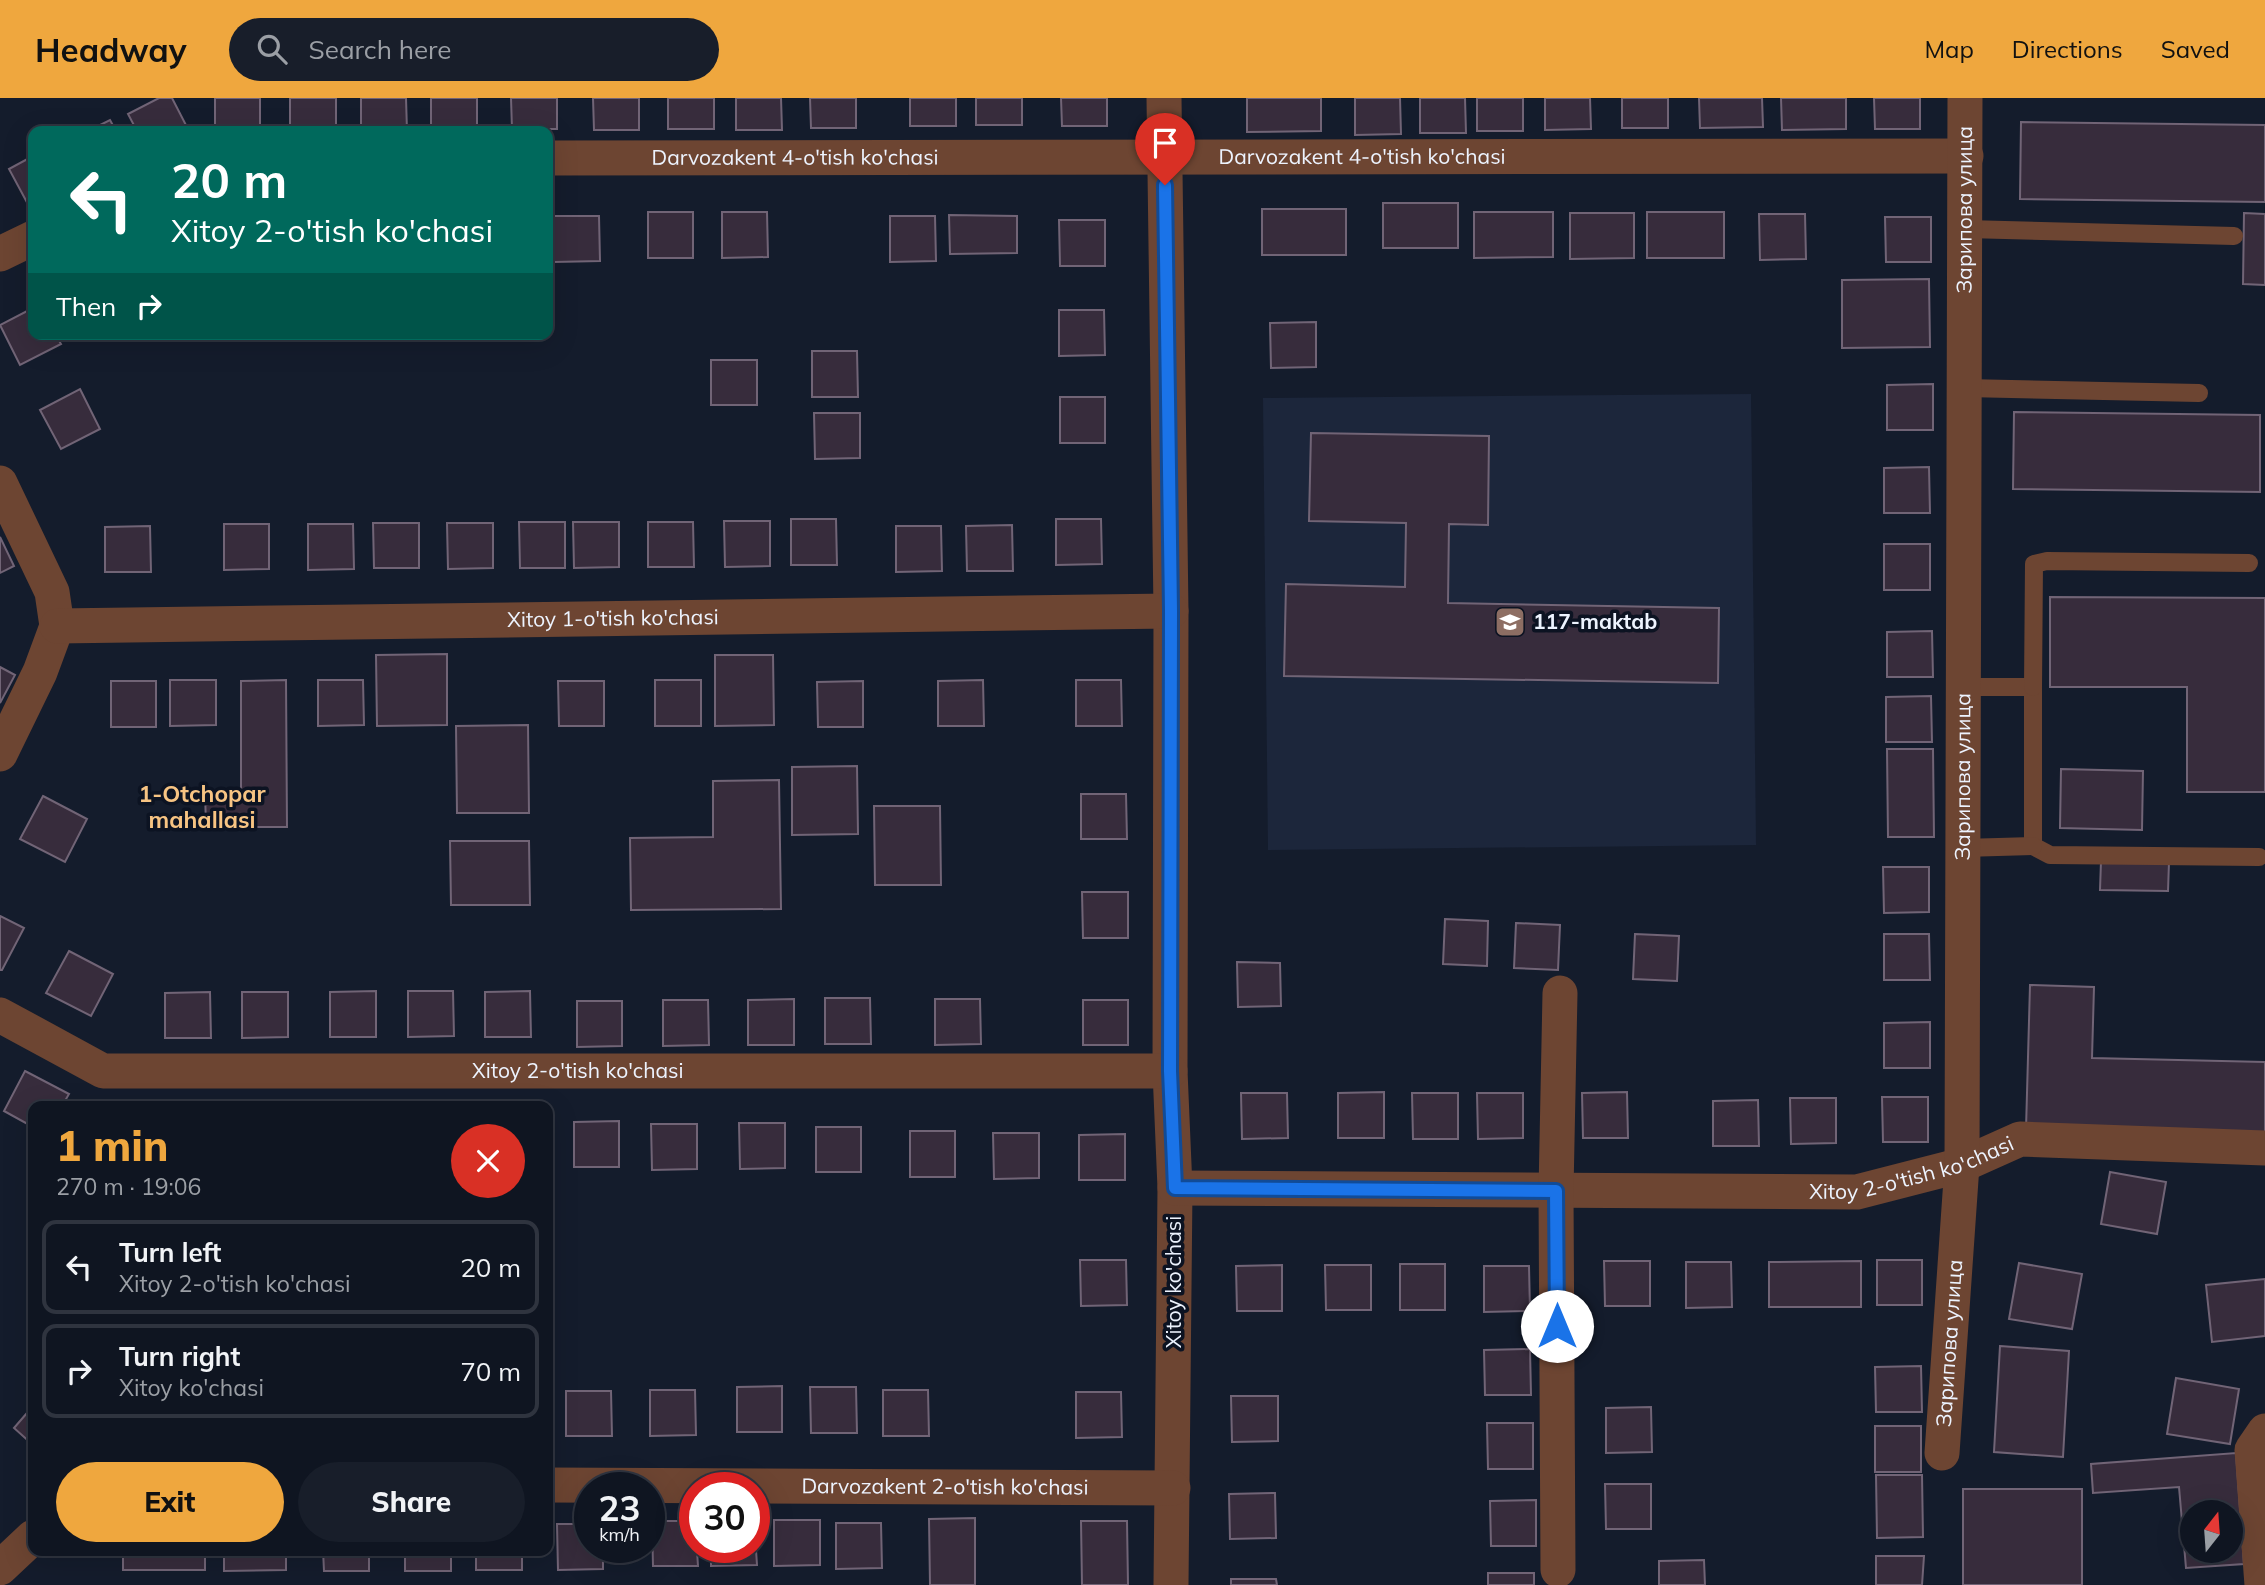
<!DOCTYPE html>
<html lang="en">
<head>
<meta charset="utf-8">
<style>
	:root { --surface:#0f1521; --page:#181e2a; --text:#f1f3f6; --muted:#9b9fa5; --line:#2f343f; --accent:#efa73e }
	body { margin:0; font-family:Mulish,sans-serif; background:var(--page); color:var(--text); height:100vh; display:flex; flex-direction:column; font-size:26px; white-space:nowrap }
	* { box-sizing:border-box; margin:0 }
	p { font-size:23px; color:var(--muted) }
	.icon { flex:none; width:38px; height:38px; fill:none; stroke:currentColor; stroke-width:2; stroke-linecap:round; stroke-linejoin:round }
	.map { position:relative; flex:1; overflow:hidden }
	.sheet { position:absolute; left:28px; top:1003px; width:525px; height:455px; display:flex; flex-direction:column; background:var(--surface); border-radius:14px; box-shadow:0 7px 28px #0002,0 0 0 2px var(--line) }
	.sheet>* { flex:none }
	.banner { position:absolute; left:28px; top:28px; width:525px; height:214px; border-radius:14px; box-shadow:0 7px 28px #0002,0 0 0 2px var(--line); background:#00695c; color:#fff; overflow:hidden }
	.needle { width:46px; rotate:17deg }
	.fabs { position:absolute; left:2180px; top:1402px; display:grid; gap:14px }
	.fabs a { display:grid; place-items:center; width:63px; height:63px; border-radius:50%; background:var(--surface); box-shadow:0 7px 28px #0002,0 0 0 2px var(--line); font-size:35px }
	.speed { position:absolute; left:574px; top:1374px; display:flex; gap:14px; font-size:35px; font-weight:700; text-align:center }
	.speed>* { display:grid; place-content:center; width:91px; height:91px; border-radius:50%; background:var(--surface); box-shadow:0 7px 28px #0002,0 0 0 2px var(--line); line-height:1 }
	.speed small { font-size:18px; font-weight:400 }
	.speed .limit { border:10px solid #d22; background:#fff; color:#111 }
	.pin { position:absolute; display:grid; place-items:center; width:60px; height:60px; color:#fff; margin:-72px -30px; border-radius:50% 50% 50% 0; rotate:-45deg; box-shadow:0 0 7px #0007 }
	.pin .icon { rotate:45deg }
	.me { position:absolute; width:77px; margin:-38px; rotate:0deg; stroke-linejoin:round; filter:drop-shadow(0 0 5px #0008) }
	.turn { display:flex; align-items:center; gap:24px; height:147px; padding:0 28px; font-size:32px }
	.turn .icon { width:91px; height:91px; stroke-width:2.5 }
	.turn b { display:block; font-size:49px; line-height:60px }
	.then { display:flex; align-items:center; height:66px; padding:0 28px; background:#0003; gap:14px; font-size:26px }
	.round { display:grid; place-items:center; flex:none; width:74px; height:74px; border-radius:37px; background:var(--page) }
	.head { display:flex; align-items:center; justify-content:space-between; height:119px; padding:0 28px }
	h1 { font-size:42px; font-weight:800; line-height:52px; color:var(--accent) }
	.button { display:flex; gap:14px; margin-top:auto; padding:14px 28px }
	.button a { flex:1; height:80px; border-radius:42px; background:var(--accent); color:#111; font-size:28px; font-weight:800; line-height:80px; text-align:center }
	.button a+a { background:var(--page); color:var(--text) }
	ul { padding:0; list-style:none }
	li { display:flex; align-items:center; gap:21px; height:94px; margin:0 14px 10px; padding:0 14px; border:4px solid var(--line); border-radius:14px }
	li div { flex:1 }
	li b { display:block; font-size:26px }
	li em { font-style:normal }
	header { display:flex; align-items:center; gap:42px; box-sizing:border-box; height:98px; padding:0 35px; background:var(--accent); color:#111 }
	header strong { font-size:33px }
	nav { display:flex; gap:38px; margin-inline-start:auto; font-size:24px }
	.search { width:490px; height:63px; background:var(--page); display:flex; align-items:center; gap:18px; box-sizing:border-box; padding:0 24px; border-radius:38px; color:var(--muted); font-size:26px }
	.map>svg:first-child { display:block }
	.built { fill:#1c263b }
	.building { fill:#372c3c; stroke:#716476; stroke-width:2; fill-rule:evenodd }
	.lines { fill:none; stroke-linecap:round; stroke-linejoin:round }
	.service { stroke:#6d4532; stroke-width:18 }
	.minor { stroke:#6d4532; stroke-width:35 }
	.route-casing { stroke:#114b97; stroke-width:18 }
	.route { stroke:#1a73e8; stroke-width:12 }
	.labels { text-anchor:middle; stroke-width:7; stroke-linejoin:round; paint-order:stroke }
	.street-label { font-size:21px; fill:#edf3fe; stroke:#0c1322 }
	.poi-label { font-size:21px; font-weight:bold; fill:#edf3fe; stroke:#0c1322; text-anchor:start }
	.neighbourhood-label { font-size:23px; font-weight:bold; fill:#f7c483; stroke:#0c1322 }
</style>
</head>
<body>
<header>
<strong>Headway</strong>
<div class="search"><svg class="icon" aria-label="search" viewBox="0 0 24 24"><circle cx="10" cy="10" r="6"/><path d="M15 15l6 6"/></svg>Search here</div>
<nav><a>Map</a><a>Directions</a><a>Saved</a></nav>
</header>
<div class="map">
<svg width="2265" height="1487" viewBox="0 0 2265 1487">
	<rect width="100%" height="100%" fill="#141c2c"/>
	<polygon class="built" points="1751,296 1756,747 1268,752 1263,300"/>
	<g class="building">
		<polygon points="159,0 172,0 189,33 137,33 128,16"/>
		<rect x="215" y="0" width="45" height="33"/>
		<rect x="290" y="0" width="46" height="33"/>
		<polygon points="361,0 406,0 407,33 361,33"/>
		<polygon points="431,0 477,0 477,32 431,33"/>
		<polygon points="511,0 557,0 557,31 512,31"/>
		<polygon points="593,0 639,0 639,32 594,32"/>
		<rect x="668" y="0" width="46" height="31"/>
		<polygon points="736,0 781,0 782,32 736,32"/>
		<polygon points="810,0 856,0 856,30 811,30"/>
		<rect x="910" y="0" width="46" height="28"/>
		<rect x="976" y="0" width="46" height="27"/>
		<polygon points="1061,0 1107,0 1107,28 1062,28"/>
		<polygon points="1247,0 1321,0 1321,33 1247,34"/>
		<polygon points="1355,0 1400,0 1401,36 1355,37"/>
		<polygon points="1420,0 1465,0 1466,35 1420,35"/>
		<rect x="1477" y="0" width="46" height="33"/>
		<polygon points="1545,0 1590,0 1591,31 1545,32"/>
		<rect x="1622" y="0" width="46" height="30"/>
		<polygon points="1699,0 1762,0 1763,29 1700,30"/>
		<polygon points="1781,0 1846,0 1846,31 1782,32"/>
		<polygon points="1874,0 1920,0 1920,31 1875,31"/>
		<polygon points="110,22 116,33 88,33"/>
		<polygon points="2021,24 2265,27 2265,104 2020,101"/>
		<polygon points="33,58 33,109 30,110 9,71"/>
		<rect x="1383" y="105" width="75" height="45"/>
		<rect x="1262" y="111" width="84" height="46"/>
		<rect x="648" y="114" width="45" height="46"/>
		<polygon points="722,114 767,114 768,159 722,160"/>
		<polygon points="1474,114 1553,114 1553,159 1474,160"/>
		<rect x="1647" y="114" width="77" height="46"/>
		<polygon points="1570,115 1634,115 1634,160 1570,161"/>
		<polygon points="2244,115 2265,116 2265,187 2243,186"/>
		<polygon points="1759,116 1805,116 1806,161 1760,162"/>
		<polygon points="949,117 1017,118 1017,155 950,156"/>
		<polygon points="554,118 599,118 600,163 554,164"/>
		<polygon points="890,118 935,118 936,163 890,164"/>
		<polygon points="1885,119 1931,119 1931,164 1886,164"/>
		<polygon points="1059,122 1105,122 1105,168 1060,168"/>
		<polygon points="1929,181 1930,249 1842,250 1842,182"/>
		<polygon points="33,210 33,236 55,236 61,246 20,267 0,227"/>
		<polygon points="1059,212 1104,212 1105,257 1059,258"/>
		<polygon points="1316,224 1316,269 1271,270 1270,225"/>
		<polygon points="812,253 857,253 858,299 812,299"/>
		<rect x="711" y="262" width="46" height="45"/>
		<polygon points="1933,286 1933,332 1887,332 1887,287"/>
		<polygon points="80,291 100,331 61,351 40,312"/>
		<rect x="1060" y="299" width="45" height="46"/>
		<polygon points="2014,314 2260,317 2260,394 2013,391"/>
		<polygon points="814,315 860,315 860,360 815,361"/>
		<polygon points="1311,335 1489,338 1488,427 1449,426 1448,505 1719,510 1718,585 1284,578 1286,486 1405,489 1406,425 1309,423"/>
		<polygon points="1929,369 1930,415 1884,415 1884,370"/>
		<polygon points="791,421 836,421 837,467 791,467"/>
		<polygon points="1056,421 1101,421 1102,466 1056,467"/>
		<polygon points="724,423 770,423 770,468 725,469"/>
		<polygon points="519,424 565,424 565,470 520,470"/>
		<polygon points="573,424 619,424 619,469 574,470"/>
		<polygon points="648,424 693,424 694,469 648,469"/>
		<polygon points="373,425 419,425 419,470 374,470"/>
		<polygon points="447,425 493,425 493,470 448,471"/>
		<polygon points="224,426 269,426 269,471 224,472"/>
		<polygon points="308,426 353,426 354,471 308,472"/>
		<polygon points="1012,427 1013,473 967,473 966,428"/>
		<polygon points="150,428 151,474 105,474 105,429"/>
		<polygon points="896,428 941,428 942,473 896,474"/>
		<polygon points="0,439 14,468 0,475"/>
		<rect x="1884" y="446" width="46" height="46"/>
		<polygon points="2050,499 2265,500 2265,694 2187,694 2187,589 2050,589"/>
		<polygon points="1932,533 1933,579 1887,579 1887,534"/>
		<polygon points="447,556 447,627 377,628 376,557"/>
		<polygon points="715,557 773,557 774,627 715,628"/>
		<polygon points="0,569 15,577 0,605"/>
		<polygon points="170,582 216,582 216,627 170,628"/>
		<polygon points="286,582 287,729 206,729 205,693 241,692 241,583"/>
		<polygon points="318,582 363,582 364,627 318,628"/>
		<rect x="655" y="582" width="46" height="46"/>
		<polygon points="983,582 984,628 938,628 938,583"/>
		<polygon points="1076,582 1121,582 1122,628 1076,628"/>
		<rect x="111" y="583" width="45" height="46"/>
		<polygon points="558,583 604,583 604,628 559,628"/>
		<polygon points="863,583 863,629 818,629 817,584"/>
		<polygon points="1931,598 1932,644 1886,644 1886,599"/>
		<polygon points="528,627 529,715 457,715 456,628"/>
		<polygon points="1887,651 1933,651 1934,739 1888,739"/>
		<polygon points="857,668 858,736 792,737 792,669"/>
		<polygon points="2061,671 2143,673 2142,732 2060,730"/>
		<polygon points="779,682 781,811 631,812 630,740 713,739 713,683"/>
		<polygon points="1081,696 1126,696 1127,741 1081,741"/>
		<polygon points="43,698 87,721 65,764 20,741"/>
		<polygon points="874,708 940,708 941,787 875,787"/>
		<polygon points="450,743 529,743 530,807 451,807"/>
		<polygon points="2101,763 2169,764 2168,793 2100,792"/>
		<polygon points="1883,769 1929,769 1929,814 1884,815"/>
		<polygon points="1082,794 1128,794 1128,840 1083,840"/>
		<polygon points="0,818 24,830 2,872 0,872"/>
		<polygon points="1445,821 1488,823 1487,868 1443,866"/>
		<polygon points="1516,825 1560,827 1558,872 1514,870"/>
		<polygon points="1635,836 1679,838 1677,883 1633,881"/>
		<polygon points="1884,836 1929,836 1930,882 1884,882"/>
		<polygon points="69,853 113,876 91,918 46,895"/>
		<polygon points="1237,864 1280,865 1281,908 1238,909"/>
		<polygon points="2030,887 2094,889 2092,960 2265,964 2265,1037 2026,1031"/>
		<polygon points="376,893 376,939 330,939 330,894"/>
		<polygon points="408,893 453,893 454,938 408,939"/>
		<polygon points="530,893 531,939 485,939 485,894"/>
		<polygon points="210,894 211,940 165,940 165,895"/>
		<polygon points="242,894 288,894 288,939 242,940"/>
		<polygon points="825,900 870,900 871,946 825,946"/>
		<polygon points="794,901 794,947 748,947 748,902"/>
		<polygon points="935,901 980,901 981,946 935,947"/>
		<polygon points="663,902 708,902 709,947 663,948"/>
		<rect x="1083" y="902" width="45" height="45"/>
		<polygon points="577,903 622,903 622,948 577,949"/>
		<polygon points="1930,924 1930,970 1884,970 1884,925"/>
		<polygon points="25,973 69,996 62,1008 33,1008 33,1029 4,1013"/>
		<polygon points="1384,994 1384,1040 1338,1040 1338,995"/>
		<polygon points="1627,994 1628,1040 1583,1040 1582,995"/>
		<polygon points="1241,995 1287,995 1288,1040 1242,1041"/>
		<polygon points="1412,995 1458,995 1458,1041 1413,1041"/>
		<polygon points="1477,995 1523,995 1523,1040 1478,1041"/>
		<polygon points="1882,999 1928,999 1928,1044 1883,1044"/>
		<polygon points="1790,1000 1836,1000 1836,1045 1791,1046"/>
		<polygon points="1758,1002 1759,1048 1713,1048 1713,1003"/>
		<polygon points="619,1023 619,1069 574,1069 574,1024"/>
		<polygon points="739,1025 785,1025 785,1070 740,1071"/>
		<polygon points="651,1026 697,1026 697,1071 652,1072"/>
		<rect x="816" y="1029" width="45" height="45"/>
		<rect x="910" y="1033" width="45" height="46"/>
		<polygon points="993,1035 1039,1035 1039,1080 994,1081"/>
		<polygon points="1125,1036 1125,1082 1079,1082 1079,1037"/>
		<polygon points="2110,1074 2166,1084 2157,1136 2101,1126"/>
		<polygon points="1080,1162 1126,1162 1127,1207 1081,1208"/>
		<rect x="1877" y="1162" width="45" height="45"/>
		<polygon points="1604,1163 1650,1163 1650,1208 1605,1208"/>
		<polygon points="1861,1163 1861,1209 1769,1209 1769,1164"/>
		<polygon points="1686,1164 1731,1164 1732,1209 1686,1210"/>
		<polygon points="2019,1165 2082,1176 2072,1231 2009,1221"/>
		<rect x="1400" y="1166" width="45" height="46"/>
		<polygon points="1282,1167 1282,1213 1237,1213 1236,1168"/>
		<polygon points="1325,1167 1371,1167 1371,1212 1326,1212"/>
		<polygon points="1484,1168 1529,1168 1530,1213 1484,1214"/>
		<polygon points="2265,1181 2265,1238 2212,1244 2206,1187"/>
		<polygon points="2000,1248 2069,1253 2063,1359 1994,1354"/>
		<polygon points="1530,1251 1531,1297 1485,1297 1484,1252"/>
		<polygon points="1921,1268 1922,1314 1876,1314 1875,1269"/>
		<polygon points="2176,1280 2239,1291 2230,1346 2167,1336"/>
		<polygon points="782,1288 782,1334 737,1334 737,1289"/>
		<polygon points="810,1289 856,1289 857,1335 811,1335"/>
		<polygon points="650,1292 695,1292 696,1337 650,1338"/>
		<polygon points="883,1292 928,1292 929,1338 883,1338"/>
		<polygon points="566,1293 611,1293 612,1338 566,1338"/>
		<polygon points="1076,1294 1121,1294 1122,1339 1076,1340"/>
		<polygon points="1231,1298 1278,1298 1278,1343 1232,1344"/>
		<polygon points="33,1308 33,1347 14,1330"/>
		<polygon points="1651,1309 1652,1354 1606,1355 1606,1310"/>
		<polygon points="1487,1325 1533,1325 1533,1371 1488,1371"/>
		<rect x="1875" y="1328" width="46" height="46"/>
		<path d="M2236 1355 2244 1466 2186 1470 2179 1389 2093 1395 2091 1366ZM2193 1414H2231V1452H2193Z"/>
		<polygon points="1876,1377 1922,1377 1923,1439 1877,1440"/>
		<polygon points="1605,1386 1651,1386 1651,1431 1606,1431"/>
		<rect x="1963" y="1391" width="119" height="96"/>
		<polygon points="1275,1395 1276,1440 1230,1441 1229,1396"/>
		<polygon points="1536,1402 1536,1448 1491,1448 1490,1403"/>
		<polygon points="975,1420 975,1487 930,1487 929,1421"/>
		<polygon points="754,1422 757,1467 711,1468 711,1449 754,1449"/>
		<polygon points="774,1422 820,1422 820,1467 774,1468"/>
		<polygon points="652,1423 695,1423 698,1468 653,1468"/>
		<polygon points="1081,1423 1127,1423 1128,1487 1082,1487"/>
		<polygon points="836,1425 881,1425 882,1470 836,1471"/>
		<polygon points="557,1426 590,1426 590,1449 603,1449 603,1471 558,1472"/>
		<rect x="123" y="1452" width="82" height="20"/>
		<polygon points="224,1452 286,1452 286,1472 224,1473"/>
		<polygon points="323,1452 369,1452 369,1473 324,1473"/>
		<rect x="405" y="1452" width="46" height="21"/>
		<rect x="476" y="1452" width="46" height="20"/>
		<polygon points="1876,1458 1924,1458 1922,1487 1876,1487"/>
		<polygon points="1704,1462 1705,1487 1659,1487 1659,1463"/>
		<rect x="1488" y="1475" width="46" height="12"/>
		<polygon points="1231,1481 1276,1481 1277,1487 1231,1487"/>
	</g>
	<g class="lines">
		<g class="service">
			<polyline points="1966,131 2234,138"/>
			<polyline points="1965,290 2199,295"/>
			<polyline points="1964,589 2033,589 2033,748 2050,757 2259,759"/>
			<polyline points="2033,589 2034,466 2047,463 2249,465"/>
			<polyline points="1963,750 2033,748"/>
		</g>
		<g class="minor">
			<polyline points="1164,0 1171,513 1170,973 1175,1090 1171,1487"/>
			<path id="s1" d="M548 60 1966 58"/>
			<polyline points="0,156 33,140"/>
			<polyline points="0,385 52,494 57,528 40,574 0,656"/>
			<path id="s2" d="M57 528 1171 513"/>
			<path id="s3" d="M0 917 103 973H1170"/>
			<path id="s4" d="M1175 1090 1857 1094 1962 1067 2020 1041 2265 1050"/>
			<path id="s5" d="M1942 1355 1962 1067 1965 0"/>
			<path id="s6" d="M548 1387 1173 1390"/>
			<polyline points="0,1470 33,1439"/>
			<polyline points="1558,1472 1556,1093 1560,895"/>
			<polyline points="2262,1487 2252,1352 2265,1333"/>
		</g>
	</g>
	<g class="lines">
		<g class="route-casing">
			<polyline id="route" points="1165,87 1171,513 1170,973 1175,1090 1556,1093 1557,1228"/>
		</g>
		<use href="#route" class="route"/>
	</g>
	<defs>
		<g id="school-square" transform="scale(1.575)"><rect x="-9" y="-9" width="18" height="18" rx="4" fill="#8d6e63" stroke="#0c1322"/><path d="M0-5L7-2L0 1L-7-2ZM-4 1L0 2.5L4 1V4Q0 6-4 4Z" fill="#fff"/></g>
	</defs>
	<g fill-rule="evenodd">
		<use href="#school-square" x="1510" y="524"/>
	</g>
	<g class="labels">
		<g class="street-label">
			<text dy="7" stroke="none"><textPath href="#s1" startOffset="247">Darvozakent 4-o'tish ko'chasi</textPath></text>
			<text dy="7" stroke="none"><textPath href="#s1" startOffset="814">Darvozakent 4-o'tish ko'chasi</textPath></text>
			<text dy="7" stroke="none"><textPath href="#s5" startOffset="1244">Зарипова улица</textPath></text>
			<text dy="7" stroke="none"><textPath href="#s2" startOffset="556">Xitoy 1-o'tish ko'chasi</textPath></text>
			<text dy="7" stroke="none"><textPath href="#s5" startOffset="677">Зарипова улица</textPath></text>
			<text dy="7" stroke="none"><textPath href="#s3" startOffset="592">Xitoy 2-o'tish ko'chasi</textPath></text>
			<text dy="7" stroke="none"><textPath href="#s4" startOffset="740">Xitoy 2-o'tish ko'chasi</textPath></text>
			<text transform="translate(1174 1184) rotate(-90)" y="7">Xitoy ko'chasi</text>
			<text dy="7" stroke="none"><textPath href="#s5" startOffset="110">Зарипова улица</textPath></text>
			<text dy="7" stroke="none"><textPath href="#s6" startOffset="397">Darvozakent 2-o'tish ko'chasi</textPath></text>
		</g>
		<g class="poi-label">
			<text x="1533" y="531">117-maktab</text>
		</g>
		<g class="neighbourhood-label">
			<text x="202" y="704">1-Otchopar<tspan x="202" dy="26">mahallasi</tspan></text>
		</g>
	</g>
</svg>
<div class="fabs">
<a><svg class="needle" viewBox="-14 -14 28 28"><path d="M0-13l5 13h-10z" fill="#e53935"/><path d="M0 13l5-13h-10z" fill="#9b9fa5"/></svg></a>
</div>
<div class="speed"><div>23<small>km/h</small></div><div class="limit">30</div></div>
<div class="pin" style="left:1165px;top:87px;background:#d93025"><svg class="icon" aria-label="arrive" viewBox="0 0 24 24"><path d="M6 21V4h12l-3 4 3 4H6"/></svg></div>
<svg class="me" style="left:1557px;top:1228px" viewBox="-20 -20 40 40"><circle r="19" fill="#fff"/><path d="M0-13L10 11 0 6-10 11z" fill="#1a73e8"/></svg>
<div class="banner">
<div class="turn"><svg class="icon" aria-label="left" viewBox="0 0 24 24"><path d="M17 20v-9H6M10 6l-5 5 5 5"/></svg><div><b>20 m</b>Xitoy 2-o'tish ko'chasi</div></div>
<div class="then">Then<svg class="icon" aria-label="right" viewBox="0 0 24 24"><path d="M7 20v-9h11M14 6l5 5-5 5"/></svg></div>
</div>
<section class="sheet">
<div class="head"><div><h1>1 min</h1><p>270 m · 19:06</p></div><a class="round" style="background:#d93025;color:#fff"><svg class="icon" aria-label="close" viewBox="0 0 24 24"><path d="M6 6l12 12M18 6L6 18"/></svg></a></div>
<ul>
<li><svg class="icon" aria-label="left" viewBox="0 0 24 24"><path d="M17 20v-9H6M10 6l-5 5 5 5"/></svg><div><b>Turn left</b><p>Xitoy 2-o'tish ko'chasi</p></div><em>20 m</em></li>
<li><svg class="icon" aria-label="right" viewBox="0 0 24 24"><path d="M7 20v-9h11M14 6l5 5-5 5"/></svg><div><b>Turn right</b><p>Xitoy ko'chasi</p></div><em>70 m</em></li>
</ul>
<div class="button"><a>Exit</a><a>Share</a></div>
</section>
</div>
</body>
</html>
